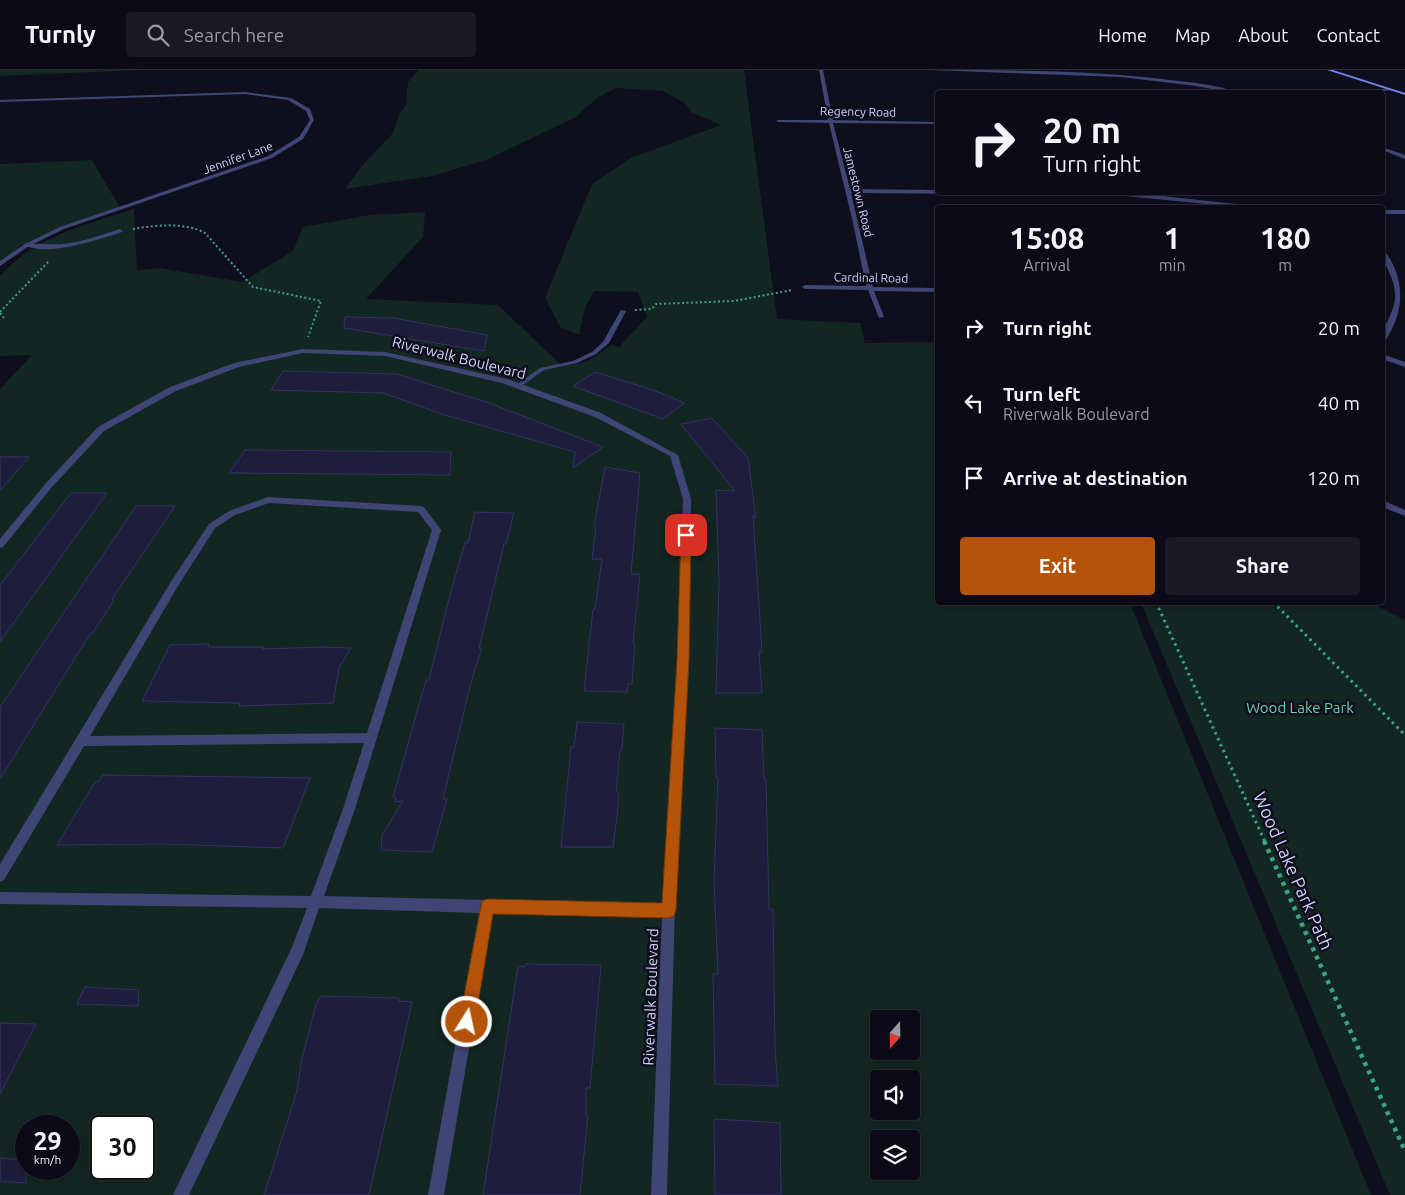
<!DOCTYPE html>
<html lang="en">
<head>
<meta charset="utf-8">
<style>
	:root { --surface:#0b0a16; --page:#191823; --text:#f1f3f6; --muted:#9a9aa1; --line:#2b2b35; --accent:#b45309 }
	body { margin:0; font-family:Ubuntu,sans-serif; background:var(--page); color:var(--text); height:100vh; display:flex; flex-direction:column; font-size:19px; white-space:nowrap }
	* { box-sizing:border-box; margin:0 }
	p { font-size:16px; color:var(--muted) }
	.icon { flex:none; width:28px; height:28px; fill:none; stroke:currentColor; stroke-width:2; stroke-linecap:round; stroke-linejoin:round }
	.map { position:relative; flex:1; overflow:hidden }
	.side { position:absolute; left:935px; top:135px; width:450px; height:400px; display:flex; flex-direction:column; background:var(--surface); border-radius:5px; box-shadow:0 2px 12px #0003,0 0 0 1px var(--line) }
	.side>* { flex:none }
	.hud { position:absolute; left:935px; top:20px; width:450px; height:105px; border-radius:5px; box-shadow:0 2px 12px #0003,0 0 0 1px var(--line); background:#0b0a16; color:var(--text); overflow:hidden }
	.needle { width:32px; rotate:200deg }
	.fabs { position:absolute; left:870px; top:940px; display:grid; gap:10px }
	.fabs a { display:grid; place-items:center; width:50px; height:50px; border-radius:5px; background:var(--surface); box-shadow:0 2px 12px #0003,0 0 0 1px var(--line); font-size:25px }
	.speed { position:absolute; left:15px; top:1045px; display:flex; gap:10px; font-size:25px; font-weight:700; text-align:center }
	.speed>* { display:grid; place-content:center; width:65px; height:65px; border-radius:50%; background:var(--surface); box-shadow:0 2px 12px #0003,0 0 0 1px var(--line); line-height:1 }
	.speed small { font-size:12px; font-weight:400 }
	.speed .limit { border:2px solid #111; border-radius:8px; background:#fff; color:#111 }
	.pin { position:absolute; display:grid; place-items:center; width:42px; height:42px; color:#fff; margin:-21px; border-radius:10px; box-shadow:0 2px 8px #0006 }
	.me { position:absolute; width:55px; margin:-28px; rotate:10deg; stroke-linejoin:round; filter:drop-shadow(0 0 4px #0008) }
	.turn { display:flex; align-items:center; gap:18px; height:105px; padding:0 25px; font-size:22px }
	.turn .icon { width:65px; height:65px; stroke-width:2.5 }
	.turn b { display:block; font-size:35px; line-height:42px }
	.eta { display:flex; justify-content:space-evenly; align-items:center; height:85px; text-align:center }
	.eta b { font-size:30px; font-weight:600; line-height:35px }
	.cta { display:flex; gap:10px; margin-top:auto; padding:10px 25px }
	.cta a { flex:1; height:58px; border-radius:5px; background:var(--accent); color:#fff; font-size:20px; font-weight:600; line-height:58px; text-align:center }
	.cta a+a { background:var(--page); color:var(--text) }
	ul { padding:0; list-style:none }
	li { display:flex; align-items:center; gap:15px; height:75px; padding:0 25px }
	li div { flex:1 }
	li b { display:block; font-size:19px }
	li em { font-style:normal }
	header { display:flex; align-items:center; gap:30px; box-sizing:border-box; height:70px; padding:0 25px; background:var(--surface); border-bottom:1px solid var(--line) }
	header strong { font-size:24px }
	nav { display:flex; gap:28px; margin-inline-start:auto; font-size:18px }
	.search { width:350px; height:45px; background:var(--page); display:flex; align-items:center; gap:12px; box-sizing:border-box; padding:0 18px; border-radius:5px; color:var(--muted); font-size:19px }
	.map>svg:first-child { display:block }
	.green { fill:#122622; fill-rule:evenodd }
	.building { fill:#1e1d3c; stroke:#333265 }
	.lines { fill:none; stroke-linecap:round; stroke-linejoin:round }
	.path-far2 { stroke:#3ca28b; stroke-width:2; stroke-dasharray:2 2.5; stroke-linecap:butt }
	.path-far1 { stroke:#3ca28b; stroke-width:3; stroke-dasharray:2.5 4; stroke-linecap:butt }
	.path { stroke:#3ca28b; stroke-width:4.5; stroke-dasharray:4 5; stroke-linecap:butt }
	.lane { fill:#3f4676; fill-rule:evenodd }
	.street { fill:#3f4676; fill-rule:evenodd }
	.secondary { fill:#7384ed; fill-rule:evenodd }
	.route { fill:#b45309; stroke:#753606 }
	.labels { text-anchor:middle; stroke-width:5; stroke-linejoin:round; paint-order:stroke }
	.far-street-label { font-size:12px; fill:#d0d2f9; stroke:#0f0e1d }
	.street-label { font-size:15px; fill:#d0d2f9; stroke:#0f0e1d }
	.park-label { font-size:15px; fill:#66cfa4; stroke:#0f0e1d }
	.near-street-label { font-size:18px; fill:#d0d2f9; stroke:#0f0e1d }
</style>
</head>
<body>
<header>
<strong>Turnly</strong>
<div class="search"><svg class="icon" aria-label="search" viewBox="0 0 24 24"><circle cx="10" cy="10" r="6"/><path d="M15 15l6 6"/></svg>Search here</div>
<nav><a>Home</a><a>Map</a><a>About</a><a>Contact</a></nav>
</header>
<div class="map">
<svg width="1405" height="1125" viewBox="0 0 1405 1125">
	<rect width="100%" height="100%" fill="#0f0e1d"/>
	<g class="green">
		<polygon points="0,0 142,0 0,6"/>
		<path d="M418 0H744L777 249 860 253 865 273 937 272 938 532 1130 533 1371 1125H0V319L32 285 0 286V206C35 166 86 155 134 139L137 200 159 198 242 212 293 181 303 157 369 145 425 142 423 167 366 229 498 235 560 294C586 297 591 288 612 275L619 277 647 247 638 222 594 221 585 238 579 265 560 257 545 228 592 114 631 88 721 55 691 42 686 34 663 21 616 18 598 27 576 47 486 90 432 106 345 119 361 97 393 63 400 43 406 35 408 12ZM879 949H911V981H879ZM879 1009H911V1041H879ZM26 1056H69V1099H26ZM101 1056H144V1099H101ZM879 1069H911V1101H879Z"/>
		<polygon points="92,90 120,138 20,176 0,197 0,94"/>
		<polygon points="1141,533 1371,533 1405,550 1405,1125 1390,1125"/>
	</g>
	<g class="building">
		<polygon points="345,247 394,248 487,265 484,281 344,258"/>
		<polygon points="283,301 397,304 489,333 603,377 573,398 575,382 445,345 383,323 271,320"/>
		<polygon points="595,302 653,320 684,333 663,349 573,316"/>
		<polygon points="712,348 748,388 756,448 753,445 762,582 759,582 762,623 716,623 719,511 716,420 735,421 681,354"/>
		<polygon points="245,380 451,382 450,405 229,403"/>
		<polygon points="0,387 29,387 0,421"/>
		<polygon points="605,397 640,403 631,504 640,504 633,573 635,573 632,614 628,614 627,622 584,621 593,539 595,539 602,489 592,489 596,456 594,456"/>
		<polygon points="71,423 107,423 0,572 0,515"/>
		<polygon points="136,436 175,436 112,529 114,530 92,564 90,564 0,709 0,637"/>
		<polygon points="475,442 514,443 506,474 504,474 479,578 482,578 471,612 443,729 447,729 432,782 381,780 382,765 403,731 395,732 396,728 393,727 426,610 429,610 447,536 465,472 468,473"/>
		<polygon points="209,574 208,577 263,577 262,579 322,577 351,578 339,598 333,633 239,636 240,633 142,631 170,575"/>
		<polygon points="577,652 624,654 622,680 620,680 616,722 619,722 617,747 613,777 561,777 571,677 574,677"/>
		<polygon points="715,658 762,660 764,709 766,709 769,839 773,840 775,978 778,1016 715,1014 713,904 718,904 714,811 718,708 716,708"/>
		<polygon points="103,705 310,708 283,778 163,774 57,775 95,712 98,712"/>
		<polygon points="526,894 601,895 590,1018 586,1018 586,1046 588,1046 580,1125 483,1125 518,896 525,897"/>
		<polygon points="85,917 139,920 138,936 77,934"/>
		<polygon points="321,926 398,928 399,931 412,932 369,1125 264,1125 297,1021 302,988 316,935"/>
		<polygon points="0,953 36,954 0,1024"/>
		<polygon points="714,1049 780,1053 781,1125 715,1125"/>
		<polygon points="0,1088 26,1090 26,1113 0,1111"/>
	</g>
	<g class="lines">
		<g class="path-far2">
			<path d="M133 159C155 155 185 152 205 163L253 217 321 231 308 267"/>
			<polyline points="635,240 652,239 656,234 734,231 792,220"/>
			<polyline points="0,242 49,191"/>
			<polyline points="0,243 4,248"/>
		</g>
		<g class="path-far1">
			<polyline points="1156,532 1265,772"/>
			<polyline points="1273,532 1405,665"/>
		</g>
		<polyline class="path" points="1264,771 1405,1081"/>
		<g class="lane">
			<path d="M120 159 123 161 122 162C97 170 48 187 24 175 30 172 53 175 63 174 83 172 101 165 120 159Z"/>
			<polygon points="621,240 626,241 609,273 596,284 577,293 544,300 520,317 516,317 516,315 540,298 573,291 592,282 603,272"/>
		</g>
		<g class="street">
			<polygon points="819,0 823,0 833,50 938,52 938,54 833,53 850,119 938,120 938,122 1127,122 1273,138 1247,138 1115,125 851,123 873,217 938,218 938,222 874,221 884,247 879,248 868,220 805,219 802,217 805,215 866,216 853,153 829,53 778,52 776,51 778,50 828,50"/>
			<path d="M929 0C1012 0 1096 0 1178 11 1195 13 1220 15 1234 22H1228L1196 16 1121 7Z"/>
			<polygon points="1389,18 1391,20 1375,22 1375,21"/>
			<polygon points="245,22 291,28 310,39 314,50 303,69 272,88 64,159 29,176 0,196 0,191 25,174 60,157 268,86 299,67 310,50 306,41 288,30 245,24 0,32 0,30"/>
			<polygon points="1382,77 1405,85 1405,89 1382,80"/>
			<rect x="1382" y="140" width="23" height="4"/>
			<path d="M1382 179C1388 184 1392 192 1395 199 1405 225 1400 247 1386 270L1382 272C1382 255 1396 242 1395 224 1395 207 1382 194 1382 179Z"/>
			<path d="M303 279 385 282 507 309 601 343 678 385 691 429 688 590 676 800 667 1125H651L662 847 492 843 444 1125H428L479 843 319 838 303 885 189 1125H173L292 877 307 838 0 834V822L311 826 343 739 364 673 84 676 4 810 0 812V794L172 510 209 454 229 441 268 427 421 436 424 437 441 460 355 739 324 826 662 834 678 590 683 429 670 386 595 347 502 313 385 286 303 283 239 297 176 321 104 361 52 417 3 477 0 478V469L46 413 98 357 170 317 234 293ZM269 433 418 442 432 460 367 663 90 666 178 516 215 458 235 445Z"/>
			<polygon points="1382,284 1405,292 1405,297 1382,289"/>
			<polygon points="1382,430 1405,440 1405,446 1382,437"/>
		</g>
		<polygon class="secondary" points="1327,0 1333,0 1405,23 1405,25"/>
	</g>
	<polygon class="route" points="686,461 691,465 689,590 676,840 674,846 669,848 493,844 475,952 472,957 467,960 461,957 459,952 482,831 487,829 662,833 677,590 681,465"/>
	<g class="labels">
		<g class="far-street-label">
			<text transform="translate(858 42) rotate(1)" y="4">Regency Road</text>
			<text transform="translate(238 88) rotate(-20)" y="4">Jennifer Lane</text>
			<text transform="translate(858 122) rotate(76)" y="4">Jamestown Road</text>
			<text transform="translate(871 208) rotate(1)" y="4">Cardinal Road</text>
		</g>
		<g class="street-label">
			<text transform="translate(459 288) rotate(14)" y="5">Riverwalk Boulevard</text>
			<text transform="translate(651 927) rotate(-88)" y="5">Riverwalk Boulevard</text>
		</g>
		<g class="park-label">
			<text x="1300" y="643">Wood Lake Park</text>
		</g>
		<g class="near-street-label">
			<text transform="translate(1293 801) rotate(66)" y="6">Wood Lake Park Path</text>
		</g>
	</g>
</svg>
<div class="fabs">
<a><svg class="needle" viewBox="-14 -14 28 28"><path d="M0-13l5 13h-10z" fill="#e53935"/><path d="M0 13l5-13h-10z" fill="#9a9aa1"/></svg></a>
<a><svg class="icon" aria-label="sound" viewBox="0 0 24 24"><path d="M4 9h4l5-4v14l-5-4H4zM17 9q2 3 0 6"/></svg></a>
<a><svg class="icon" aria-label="layers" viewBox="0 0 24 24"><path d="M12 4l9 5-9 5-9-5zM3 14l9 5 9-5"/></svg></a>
</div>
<div class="speed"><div>29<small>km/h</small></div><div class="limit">30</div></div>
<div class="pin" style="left:686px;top:465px;background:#d93025"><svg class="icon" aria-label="arrive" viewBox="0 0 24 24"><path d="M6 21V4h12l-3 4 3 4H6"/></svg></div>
<svg class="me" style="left:467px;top:952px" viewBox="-20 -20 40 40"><circle r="17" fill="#b45309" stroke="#fff" stroke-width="3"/><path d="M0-11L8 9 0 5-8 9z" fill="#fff"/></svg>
<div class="hud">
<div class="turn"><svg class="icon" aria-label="right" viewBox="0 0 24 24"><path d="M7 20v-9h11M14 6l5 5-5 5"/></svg><div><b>20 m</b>Turn right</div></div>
</div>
<section class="side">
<div class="eta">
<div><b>15:08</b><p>Arrival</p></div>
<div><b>1</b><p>min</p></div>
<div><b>180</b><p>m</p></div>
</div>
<ul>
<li><svg class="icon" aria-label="right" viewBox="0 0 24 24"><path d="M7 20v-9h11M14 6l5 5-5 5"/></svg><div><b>Turn right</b></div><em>20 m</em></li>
<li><svg class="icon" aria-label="left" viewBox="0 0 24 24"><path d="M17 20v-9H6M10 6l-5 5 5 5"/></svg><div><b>Turn left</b><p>Riverwalk Boulevard</p></div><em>40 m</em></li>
<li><svg class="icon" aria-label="arrive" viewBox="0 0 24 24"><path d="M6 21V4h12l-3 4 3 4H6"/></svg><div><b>Arrive at destination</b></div><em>120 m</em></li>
</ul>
<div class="cta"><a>Exit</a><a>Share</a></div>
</section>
</div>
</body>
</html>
